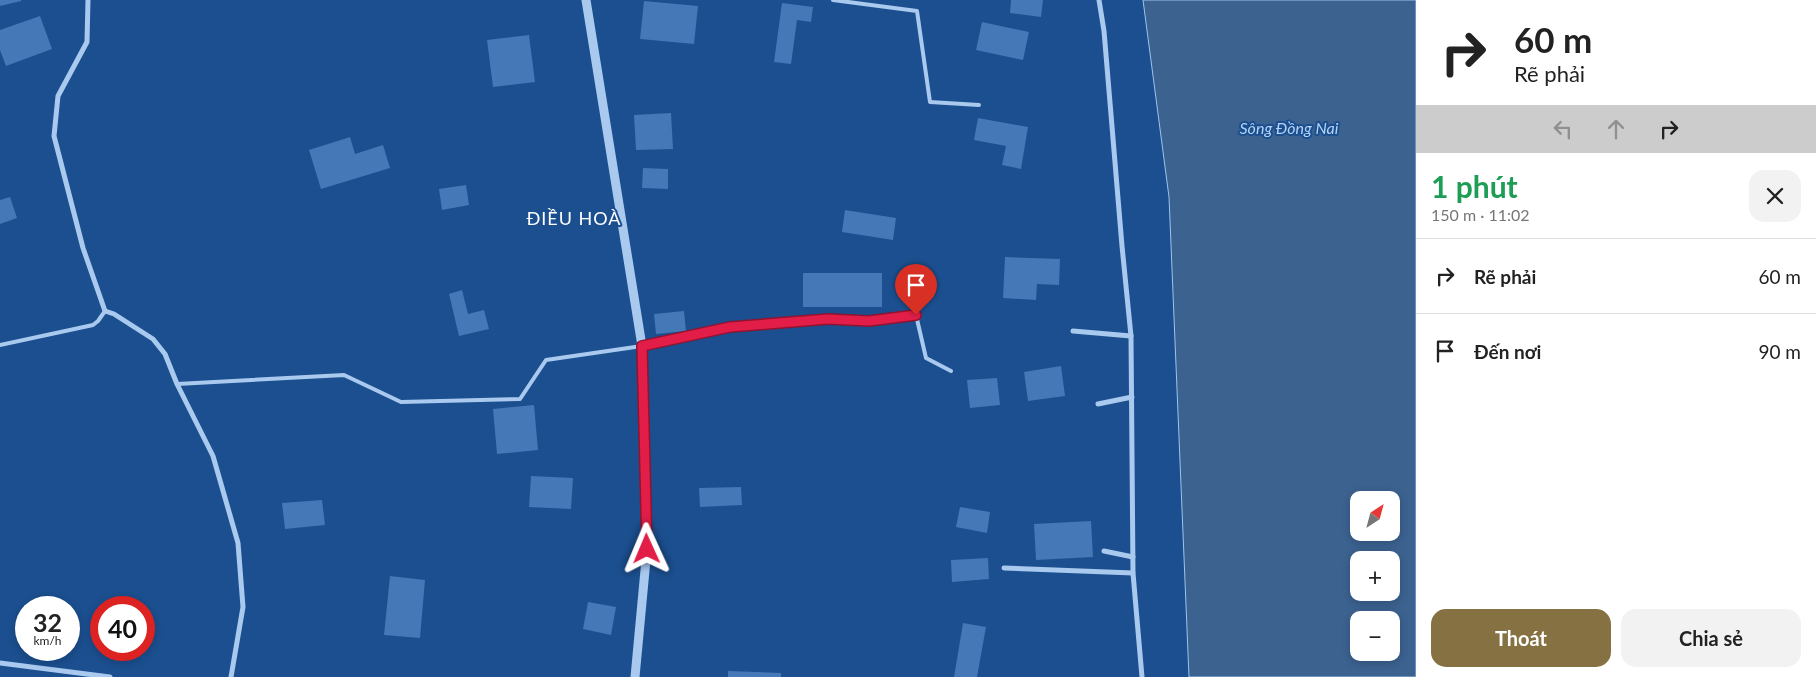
<!DOCTYPE html>
<html lang="vi">
<head>
<meta charset="utf-8">
<style>
	:root { --surface:#fff; --page:#f2f2f2; --text:#222; --muted:#767676; --line:#e0e0e0; --accent:#857141 }
	body { margin:0; font-family:Lato,sans-serif; background:var(--page); color:var(--text); height:100vh; display:flex; flex-direction:column; font-size:19px; white-space:nowrap }
	* { box-sizing:border-box; margin:0 }
	p { font-size:16px; color:var(--muted) }
	.icon { flex:none; width:28px; height:28px; fill:none; stroke:currentColor; stroke-width:2; stroke-linecap:round; stroke-linejoin:round }
	.map { position:relative; flex:1; overflow:hidden }
	.details { display:flex; flex-direction:column; background:var(--surface); width:400px }
	.details>* { flex:none }
	.guide { background:#fff; color:var(--text); overflow:hidden }
	.needle { width:32px; rotate:36deg }
	.controls { position:absolute; left:1350px; top:491px; display:grid; gap:10px }
	.controls a { display:grid; place-items:center; width:50px; height:50px; border-radius:10px; background:var(--surface); box-shadow:0 2px 8px #0003; font-size:25px }
	.speed { position:absolute; left:15px; top:596px; display:flex; gap:10px; font-size:25px; font-weight:700; text-align:center }
	.speed>* { display:grid; place-content:center; width:65px; height:65px; border-radius:50%; background:var(--surface); box-shadow:0 2px 8px #0003; line-height:1 }
	.speed small { font-size:12px; font-weight:400 }
	.speed .limit { border:8px solid #d22; background:#fff; color:#111 }
	.pin { position:absolute; display:grid; place-items:center; width:42px; height:42px; color:#fff; margin:-51px -21px; border-radius:50% 50% 50% 0; rotate:-45deg; box-shadow:0 0 5px #0007 }
	.pin .icon { rotate:45deg }
	.me { position:absolute; width:55px; margin:-28px; rotate:359deg; stroke-linejoin:round; filter:drop-shadow(0 0 4px #0008) }
	.turn { display:flex; align-items:center; gap:18px; height:105px; padding:0 15px; font-size:22px }
	.turn .icon { width:65px; height:65px; stroke-width:2.5 }
	.turn b { display:block; font-size:35px; line-height:42px }
	.lanes { display:flex; align-items:center; height:48px; padding:0 15px; background:#0003; justify-content:center; gap:25px; direction:ltr }
	.lanes .off { opacity:.35 }
	.round { display:grid; place-items:center; flex:none; width:52px; height:52px; border-radius:15px; background:var(--page) }
	.summary { display:flex; align-items:center; justify-content:space-between; height:85px; padding:0 15px }
	h1 { font-size:30px; font-weight:700; line-height:38px; color:#1e9e55 }
	.cta { display:flex; gap:10px; margin-top:auto; padding:10px 15px }
	.cta a { flex:1; height:58px; border-radius:15px; background:var(--accent); color:#fff; font-size:20px; font-weight:700; line-height:58px; text-align:center }
	.cta a+a { background:var(--page); color:var(--text) }
	ul { padding:0; list-style:none }
	li { display:flex; align-items:center; gap:15px; height:75px; padding:0 15px; border-top:1px solid var(--line) }
	li div { flex:1 }
	li b { display:block; font-size:19px }
	li em { font-style:normal }
	main { display:flex; flex:1; min-height:0 }
	.map>svg:first-child { display:block }
	.water { fill:#3c6290; stroke:#9cc4f0; fill-rule:evenodd }
	.building { fill:#4478b7 }
	.lines { fill:none; stroke-linecap:round; stroke-linejoin:round }
	.service { stroke:#a9c9ee; stroke-width:4 }
	.minor { stroke:#a9c9ee; stroke-width:5 }
	.tertiary { stroke:#a9c9ee; stroke-width:9 }
	.route-casing { stroke:#92132f; stroke-width:12 }
	.route { stroke:#e11d48; stroke-width:9 }
	.labels { text-anchor:middle; stroke-width:4; stroke-linejoin:round; paint-order:stroke }
	.water-label { font-size:16px; font-style:italic; fill:#b5d3f5; stroke:#1b4f8f }
	.quarter-label { font-size:18px; letter-spacing:1px; fill:#fff; stroke:#1b4f8f }
</style>
</head>
<body>
<main>
<div class="map">
<svg width="1416" height="677" viewBox="0 0 1416 677">
	<rect width="100%" height="100%" fill="#1b4f8f"/>
	<path class="water" d="M1143 0H1416V677H1189L1169 197ZM1359 500H1391V532H1359ZM1359 560H1391V592H1359ZM1359 620H1391V652H1359Z"/>
	<g class="building">
		<polygon points="0,0 21,0 21,1 0,6"/>
		<polygon points="1011,0 1043,0 1041,17 1010,13"/>
		<polygon points="644,1 698,6 694,44 640,39"/>
		<polygon points="782,3 813,7 811,22 797,20 791,64 774,62"/>
		<polygon points="40,16 52,49 6,66 0,50 0,30"/>
		<polygon points="982,22 1029,32 1023,60 976,50"/>
		<polygon points="529,35 535,82 493,87 487,40"/>
		<polygon points="671,113 673,149 636,150 634,115"/>
		<polygon points="978,118 1028,127 1021,169 1002,165 1006,146 974,140"/>
		<polygon points="350,137 355,154 383,145 390,168 321,189 309,150"/>
		<polygon points="643,168 668,169 668,189 642,188"/>
		<polygon points="466,185 469,205 442,210 439,189"/>
		<polygon points="10,197 17,218 0,224 0,200"/>
		<polygon points="845,210 896,218 893,240 842,232"/>
		<polygon points="1005,257 1060,259 1059,285 1037,284 1036,300 1003,298"/>
		<rect x="803" y="273" width="79" height="34"/>
		<polygon points="462,290 468,314 484,310 489,329 459,336 449,294"/>
		<polygon points="684,311 686,331 656,334 654,314"/>
		<polygon points="1061,366 1065,396 1028,401 1024,372"/>
		<polygon points="997,378 1000,405 970,408 967,380"/>
		<polygon points="534,405 538,450 497,454 493,409"/>
		<polygon points="531,476 573,478 571,509 529,507"/>
		<polygon points="741,487 742,505 700,507 699,488"/>
		<polygon points="322,500 325,525 285,529 282,503"/>
		<polygon points="960,507 990,512 987,533 956,527"/>
		<polygon points="1091,521 1093,557 1036,560 1034,524"/>
		<polygon points="988,558 989,579 952,582 951,560"/>
		<polygon points="390,576 425,580 420,638 384,635"/>
		<polygon points="588,602 616,607 611,635 583,629"/>
		<polygon points="963,623 986,627 977,677 954,677"/>
		<polygon points="728,671 781,673 781,677 728,677"/>
	</g>
	<g class="lines">
		<g class="service">
			<polyline points="833,0 917,11 930,102 979,105"/>
			<polyline points="0,345 93,325 98,321 105,311"/>
			<polyline points="177,384 344,375 401,402 520,399 546,360 642,346 731,327 828,319 869,321 916,315 926,358 951,371"/>
		</g>
		<g class="minor">
			<polyline points="88,0 87,42 58,96 54,136 83,248 105,311 114,314 153,339 165,354 177,384 213,456 238,543 243,607 231,677"/>
			<polyline points="1099,0 1104,31 1122,246 1131,336 1133,573 1142,677"/>
			<polyline points="1073,331 1131,336"/>
			<polyline points="1098,404 1132,397"/>
			<polyline points="1104,551 1133,557"/>
			<polyline points="1004,568 1133,573"/>
			<polyline points="0,663 110,677"/>
		</g>
		<polyline class="tertiary" points="586,0 642,346 647,549 635,677"/>
	</g>
	<g class="lines">
		<g class="route-casing">
			<polyline id="route" points="647,549 642,346 730,327 828,319 869,321 916,315"/>
		</g>
		<use href="#route" class="route"/>
	</g>
	<g class="labels">
		<g class="water-label">
			<text x="1289" y="134">Sông Đồng Nai</text>
		</g>
		<g class="quarter-label">
			<text x="574" y="225">ĐIỀU HOÀ</text>
		</g>
	</g>
</svg>
<div class="controls">
<a><svg class="needle" viewBox="-14 -14 28 28"><path d="M0-13l5 13h-10z" fill="#e53935"/><path d="M0 13l5-13h-10z" fill="#767676"/></svg></a>
<a>+</a>
<a>−</a>
</div>
<div class="speed"><div>32<small>km/h</small></div><div class="limit">40</div></div>
<div class="pin" style="left:916px;top:315px;background:#d93025"><svg class="icon" aria-label="arrive" viewBox="0 0 24 24"><path d="M6 21V4h12l-3 4 3 4H6"/></svg></div>
<svg class="me" style="left:647px;top:549px" viewBox="-20 -20 40 40"><path d="M0-17L14 15 0 8-14 15z" fill="#e11d48" stroke="#fff" stroke-width="4"/></svg>
</div>
<section class="details">
<div class="guide">
<div class="turn"><svg class="icon" aria-label="right" viewBox="0 0 24 24"><path d="M7 20v-9h11M14 6l5 5-5 5"/></svg><div><b>60 m</b>Rẽ phải</div></div>
<div class="lanes"><svg class="icon off" aria-label="left" viewBox="0 0 24 24"><path d="M17 20v-9H6M10 6l-5 5 5 5"/></svg><svg class="icon off" aria-label="ahead" viewBox="0 0 24 24"><path d="M12 20V5M6 11l6-6 6 6"/></svg><svg class="icon" aria-label="right" viewBox="0 0 24 24"><path d="M7 20v-9h11M14 6l5 5-5 5"/></svg></div>
</div>
<div class="summary"><div><h1>1 phút</h1><p>150 m · 11:02</p></div><a class="round"><svg class="icon" aria-label="close" viewBox="0 0 24 24"><path d="M6 6l12 12M18 6L6 18"/></svg></a></div>
<ul>
<li><svg class="icon" aria-label="right" viewBox="0 0 24 24"><path d="M7 20v-9h11M14 6l5 5-5 5"/></svg><div><b>Rẽ phải</b></div><em>60 m</em></li>
<li><svg class="icon" aria-label="arrive" viewBox="0 0 24 24"><path d="M6 21V4h12l-3 4 3 4H6"/></svg><div><b>Đến nơi</b></div><em>90 m</em></li>
</ul>
<div class="cta"><a>Thoát</a><a>Chia sẻ</a></div>
</section>
</main>
</body>
</html>
